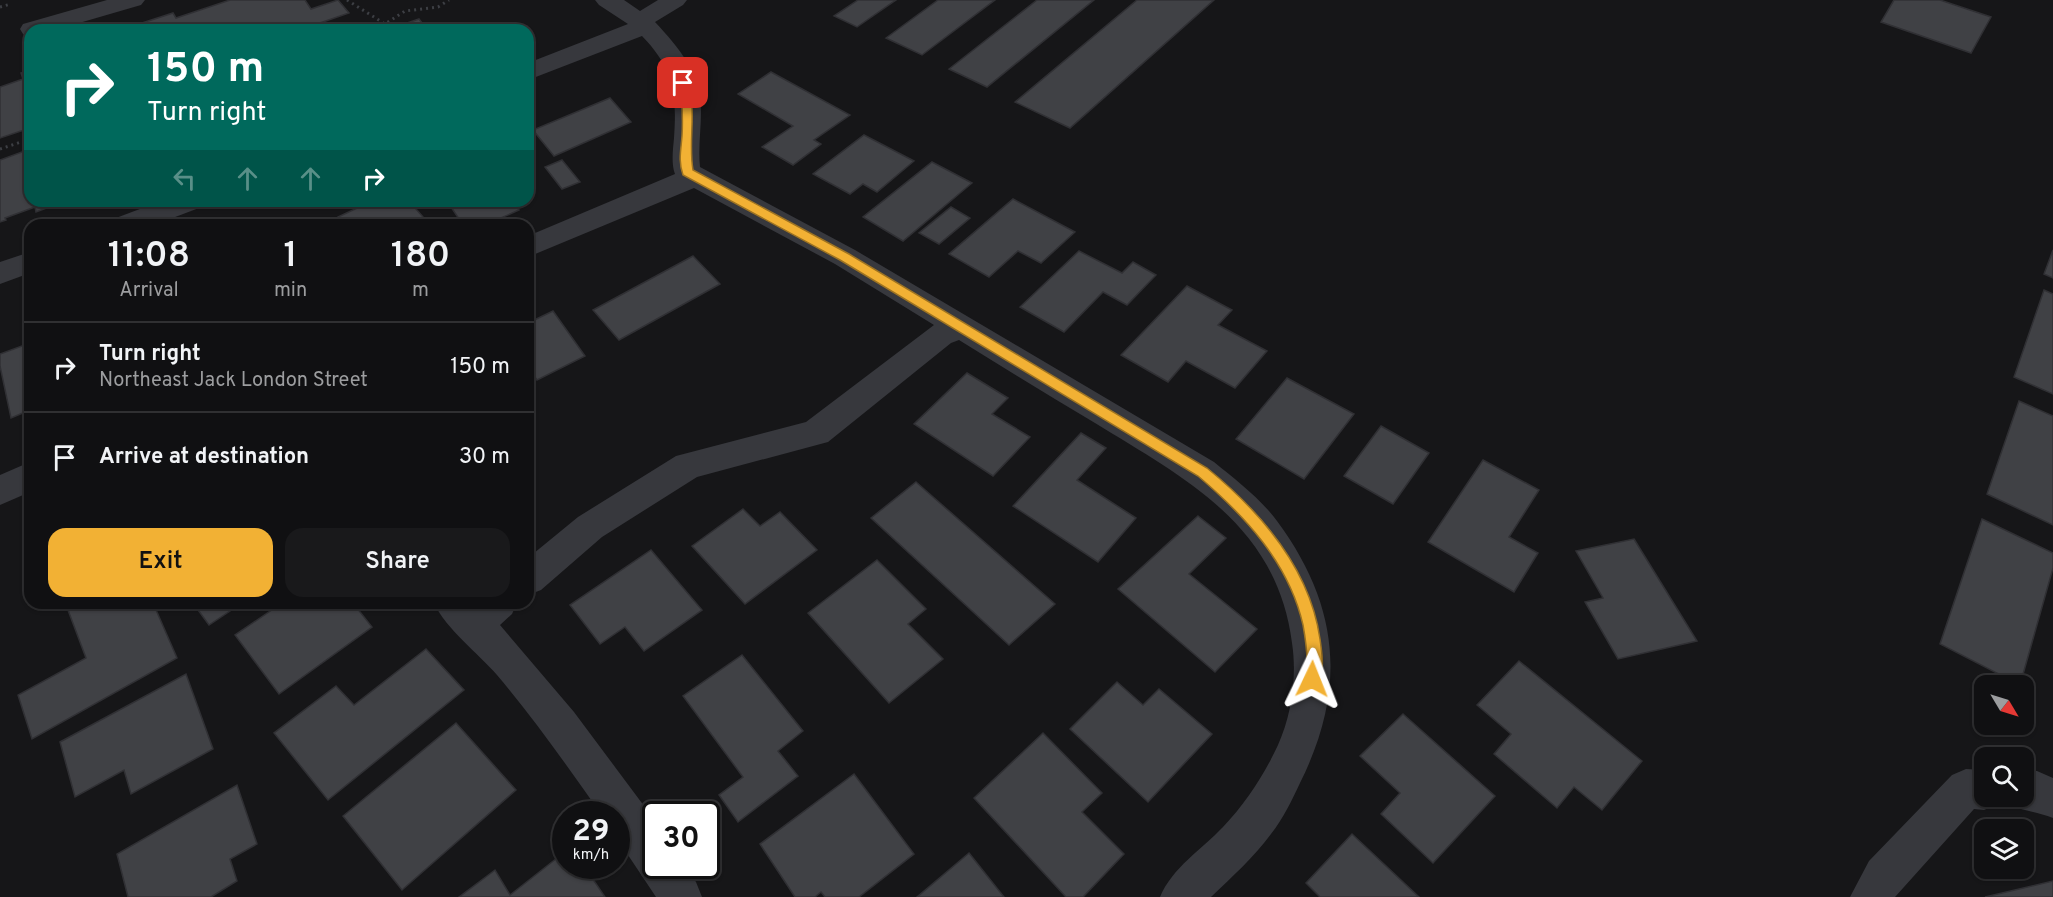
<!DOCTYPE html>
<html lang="en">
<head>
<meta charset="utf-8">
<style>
	:root { --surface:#101012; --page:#19191b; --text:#f1f3f6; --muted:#9c9d9f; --line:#303032; --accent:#f2b134 }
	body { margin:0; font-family:Overpass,sans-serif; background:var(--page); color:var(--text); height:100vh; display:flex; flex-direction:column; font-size:22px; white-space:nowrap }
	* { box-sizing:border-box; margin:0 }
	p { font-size:20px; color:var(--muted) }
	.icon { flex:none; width:33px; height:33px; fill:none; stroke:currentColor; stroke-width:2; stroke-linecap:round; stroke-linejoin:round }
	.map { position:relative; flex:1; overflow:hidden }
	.details { position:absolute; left:24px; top:219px; width:510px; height:390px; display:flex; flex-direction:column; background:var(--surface); border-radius:18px; box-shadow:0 2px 4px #0004,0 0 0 2px var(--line) }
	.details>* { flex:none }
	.top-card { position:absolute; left:24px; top:24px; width:510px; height:183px; border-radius:18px; box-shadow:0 2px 4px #0004,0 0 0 2px var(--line); background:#00695c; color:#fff; overflow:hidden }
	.needle { width:39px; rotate:128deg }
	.tools { position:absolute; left:1974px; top:675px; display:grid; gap:12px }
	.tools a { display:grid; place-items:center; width:60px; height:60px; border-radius:12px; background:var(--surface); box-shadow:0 2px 4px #0004,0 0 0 2px var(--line); font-size:30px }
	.speed { position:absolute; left:552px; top:801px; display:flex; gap:12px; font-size:30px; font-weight:700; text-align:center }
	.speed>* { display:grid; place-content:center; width:78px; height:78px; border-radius:50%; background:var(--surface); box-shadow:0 2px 4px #0004,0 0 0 2px var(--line); line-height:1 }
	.speed small { font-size:15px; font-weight:400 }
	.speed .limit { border:3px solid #111; border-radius:9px; background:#fff; color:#111 }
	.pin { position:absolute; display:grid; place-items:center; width:51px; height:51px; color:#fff; margin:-26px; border-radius:12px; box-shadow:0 3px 9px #0006 }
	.me { position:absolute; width:66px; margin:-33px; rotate:2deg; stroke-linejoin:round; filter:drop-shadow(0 0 4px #0008) }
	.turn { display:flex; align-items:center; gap:21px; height:126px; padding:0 24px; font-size:27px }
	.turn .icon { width:78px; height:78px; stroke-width:2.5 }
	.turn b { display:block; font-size:42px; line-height:51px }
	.lanes { display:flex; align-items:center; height:57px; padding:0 24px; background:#0003; justify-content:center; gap:30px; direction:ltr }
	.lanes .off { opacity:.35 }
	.eta { display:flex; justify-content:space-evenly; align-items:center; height:102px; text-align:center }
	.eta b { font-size:36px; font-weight:600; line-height:42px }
	.action { display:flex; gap:12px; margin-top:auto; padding:12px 24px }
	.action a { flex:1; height:69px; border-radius:18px; background:var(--accent); color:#111; font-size:24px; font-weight:600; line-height:69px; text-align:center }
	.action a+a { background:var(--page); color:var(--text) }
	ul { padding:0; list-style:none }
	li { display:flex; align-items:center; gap:18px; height:90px; padding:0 24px; border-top:2px solid var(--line) }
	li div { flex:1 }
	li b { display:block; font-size:22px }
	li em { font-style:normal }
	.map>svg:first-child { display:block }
	.building { fill:#404145; stroke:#303034; stroke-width:1.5 }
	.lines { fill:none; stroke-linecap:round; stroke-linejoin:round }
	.path { stroke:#3d3f44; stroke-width:3; stroke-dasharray:2 4; stroke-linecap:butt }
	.minor { fill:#37383d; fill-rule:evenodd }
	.route { fill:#f2b134; stroke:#9d7322; stroke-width:1.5 }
</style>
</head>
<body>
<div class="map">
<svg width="2053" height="897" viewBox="0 0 2053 897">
	<rect width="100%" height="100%" fill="#161618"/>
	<g class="building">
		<polygon points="230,0 305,0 311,9 338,0 349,13 320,23 325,30 142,30 139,24 173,13 176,18"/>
		<polygon points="858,0 896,0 857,27 834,16"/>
		<polygon points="938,0 995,0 922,55 886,38"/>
		<polygon points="1037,0 1094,0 987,87 949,69"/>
		<polygon points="1137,0 1214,0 1070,128 1015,102"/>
		<polygon points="1894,0 1940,0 1991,17 1971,53 1881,22"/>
		<polygon points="419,19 427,30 387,30"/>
		<polygon points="30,70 30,128 0,138 0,87 23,79 21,73"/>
		<polygon points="771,72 850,115 814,140 821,144 793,165 762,147 793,126 738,94"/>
		<polygon points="610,98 631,122 554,156 533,130"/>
		<polygon points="864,135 914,161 877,192 863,184 850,194 813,174"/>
		<polygon points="30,149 30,201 65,201 36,212 35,207 5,218 6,220 0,222 0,160"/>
		<polygon points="562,160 580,182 562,189 545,167"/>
		<polygon points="932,162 972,183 903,241 863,217"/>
		<polygon points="1013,199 1075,232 1041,263 1018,251 989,277 949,254"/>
		<polygon points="372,201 409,201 430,225 345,225 338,217"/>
		<polygon points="447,201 513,201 519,210 485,225 463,225"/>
		<polygon points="951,207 970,218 939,244 919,233"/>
		<polygon points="2053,250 2053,278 2044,274"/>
		<polygon points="1079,251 1122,273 1133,262 1156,275 1127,305 1103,292 1064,332 1020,307"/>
		<polygon points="693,256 720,284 619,340 593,310"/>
		<polygon points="1187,286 1232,310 1218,325 1267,351 1235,388 1186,361 1168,382 1121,355"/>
		<polygon points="2044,290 2053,294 2053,394 2014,377"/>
		<polygon points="553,311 585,356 537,380 528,367 528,323"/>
		<polygon points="30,343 30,410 11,418 0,366 0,354"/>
		<polygon points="967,373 1008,398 992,414 1030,437 993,476 914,424"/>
		<polygon points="1287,378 1354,414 1304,479 1236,439"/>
		<polygon points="2019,401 2053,416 2053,525 1987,494"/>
		<polygon points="1381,426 1429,453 1393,504 1344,476"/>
		<polygon points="1081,433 1106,448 1077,480 1136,518 1098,562 1013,506"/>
		<polygon points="1483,460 1539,490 1509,537 1538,553 1514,592 1428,542"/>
		<polygon points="916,482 1055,604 1009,645 871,518"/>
		<polygon points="743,509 760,526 780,512 817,550 745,604 692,546"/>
		<polygon points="1198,516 1226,538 1189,574 1257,629 1215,672 1118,589"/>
		<polygon points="1982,519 2053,553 2053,568 2020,685 1940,644"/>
		<polygon points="1634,539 1697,641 1618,659 1585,602 1603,598 1576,551"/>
		<polygon points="651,550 702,610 644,651 625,627 600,644 570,605"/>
		<polygon points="877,560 926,609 908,624 943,659 889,703 808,613"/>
		<polygon points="82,603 153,603 177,658 32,739 18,695 86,658 68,610"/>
		<polygon points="193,603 242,603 209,625"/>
		<polygon points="282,603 353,603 372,627 279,694 235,635"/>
		<polygon points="426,649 464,690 328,800 274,733 336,686 354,705"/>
		<polygon points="742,655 803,731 778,751 798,776 738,822 719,795 743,777 683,696"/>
		<polygon points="1519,661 1642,761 1602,810 1574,787 1557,808 1494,754 1511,734 1477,705"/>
		<polygon points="186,674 213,749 131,794 124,770 75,797 60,742"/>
		<polygon points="1117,682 1143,705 1159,689 1212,734 1148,802 1070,729"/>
		<polygon points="1403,714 1495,796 1433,863 1381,814 1400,793 1360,756"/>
		<polygon points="456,723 516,790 402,890 343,816"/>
		<polygon points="1043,733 1102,793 1082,812 1124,854 1083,897 1066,897 974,798"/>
		<polygon points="854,774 914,854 859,897 825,897 821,892 815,897 795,897 760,844"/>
		<polygon points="237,785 257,844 230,859 237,881 211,897 128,897 117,854"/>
		<polygon points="1352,834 1419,897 1320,897 1306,883"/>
		<polygon points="566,851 566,866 584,866 605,897 459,897 495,870 510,895"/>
		<polygon points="969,853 1004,897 917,897"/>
		<polygon points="2053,881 2053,897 1985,897"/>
	</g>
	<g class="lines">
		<g class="path">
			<polyline points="347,0 385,24 405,11 438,7 449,0"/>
			<polyline points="0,7 11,4"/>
			<polyline points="0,149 30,139"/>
		</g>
		<g class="minor">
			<polygon points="107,0 145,0 141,5 55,30 30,30 30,36 23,34 20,29 23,24"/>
			<path d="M595 0H624L640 11 658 0H687L683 5 655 22C679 48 701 73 701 111 701 130 698 149 700 167L855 250 1214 462C1236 480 1260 498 1277 521 1340 606 1347 689 1300 783 1292 800 1283 819 1271 834 1254 857 1232 877 1211 897H1160C1172 868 1202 849 1223 827 1246 803 1264 775 1278 745 1292 714 1297 676 1292 643 1277 525 1186 479 1095 423 1049 396 1004 368 959 340L951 343 828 442 697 477 602 537 541 590 528 595V558L578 517 676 456 806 422 934 325 835 264 694 188 528 257V236L675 174C671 164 673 149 674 138 677 94 674 69 642 36L528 80V63L628 24 599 5Z"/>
			<polygon points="161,201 203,201 199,208 154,225 112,225 116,218"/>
			<polygon points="30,252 30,273 0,284 0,262"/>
			<polygon points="30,462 30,492 0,505 0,475"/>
			<path d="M434 603H517L512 614 500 625 574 712 656 822V866H685L696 882 702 897H656L616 837V814H601C568 767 534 719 497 675 478 653 446 629 434 603Z"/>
			<polygon points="1966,769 1984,770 1984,796 2001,796 1998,804 1984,810 1974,809 1895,897 1850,897 1869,861 1952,775"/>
			<path d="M2024 771H2037L2053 778V818C2038 812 2024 811 2010 805L2006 796H2024Z"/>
		</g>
	</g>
	<path class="route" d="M683 80 688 83C697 112 688 141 693 170L849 254 1207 468C1261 512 1310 568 1320 639 1322 654 1325 670 1318 684L1312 687 1307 684C1303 677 1307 670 1307 662 1307 651 1305 636 1303 625 1289 563 1245 516 1198 476L840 260 683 175C678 161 681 150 682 136 683 118 683 101 678 83Z"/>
</svg>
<div class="tools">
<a><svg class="needle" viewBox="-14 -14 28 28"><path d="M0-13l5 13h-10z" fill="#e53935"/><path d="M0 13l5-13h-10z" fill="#9c9d9f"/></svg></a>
<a><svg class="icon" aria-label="search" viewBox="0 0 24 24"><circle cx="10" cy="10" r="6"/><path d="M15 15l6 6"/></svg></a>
<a><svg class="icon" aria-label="layers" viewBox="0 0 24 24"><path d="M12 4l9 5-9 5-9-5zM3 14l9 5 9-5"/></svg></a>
</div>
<div class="speed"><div>29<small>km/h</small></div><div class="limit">30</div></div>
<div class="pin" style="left:683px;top:83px;background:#d93025"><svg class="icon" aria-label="arrive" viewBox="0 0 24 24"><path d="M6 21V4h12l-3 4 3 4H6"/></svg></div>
<svg class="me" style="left:1312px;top:679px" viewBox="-20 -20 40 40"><path d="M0-17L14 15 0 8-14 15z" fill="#f2b134" stroke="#fff" stroke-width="4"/></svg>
<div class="top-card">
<div class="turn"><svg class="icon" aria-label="right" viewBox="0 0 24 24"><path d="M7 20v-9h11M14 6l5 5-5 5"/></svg><div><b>150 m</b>Turn right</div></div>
<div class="lanes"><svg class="icon off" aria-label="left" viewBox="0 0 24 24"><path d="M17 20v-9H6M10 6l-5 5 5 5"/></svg><svg class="icon off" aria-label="ahead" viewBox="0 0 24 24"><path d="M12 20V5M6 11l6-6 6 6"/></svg><svg class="icon off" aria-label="ahead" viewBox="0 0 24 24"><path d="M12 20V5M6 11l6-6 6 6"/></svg><svg class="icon" aria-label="right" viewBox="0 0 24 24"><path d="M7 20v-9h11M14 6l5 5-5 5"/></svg></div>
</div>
<section class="details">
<div class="eta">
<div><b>11:08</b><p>Arrival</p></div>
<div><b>1</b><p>min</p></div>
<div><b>180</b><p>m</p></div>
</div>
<ul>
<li><svg class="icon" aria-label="right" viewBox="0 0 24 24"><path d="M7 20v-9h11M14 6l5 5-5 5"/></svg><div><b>Turn right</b><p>Northeast Jack London Street</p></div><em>150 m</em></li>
<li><svg class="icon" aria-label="arrive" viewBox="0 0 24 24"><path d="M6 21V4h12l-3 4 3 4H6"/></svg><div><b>Arrive at destination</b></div><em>30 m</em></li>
</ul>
<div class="action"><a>Exit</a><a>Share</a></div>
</section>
</div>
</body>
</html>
